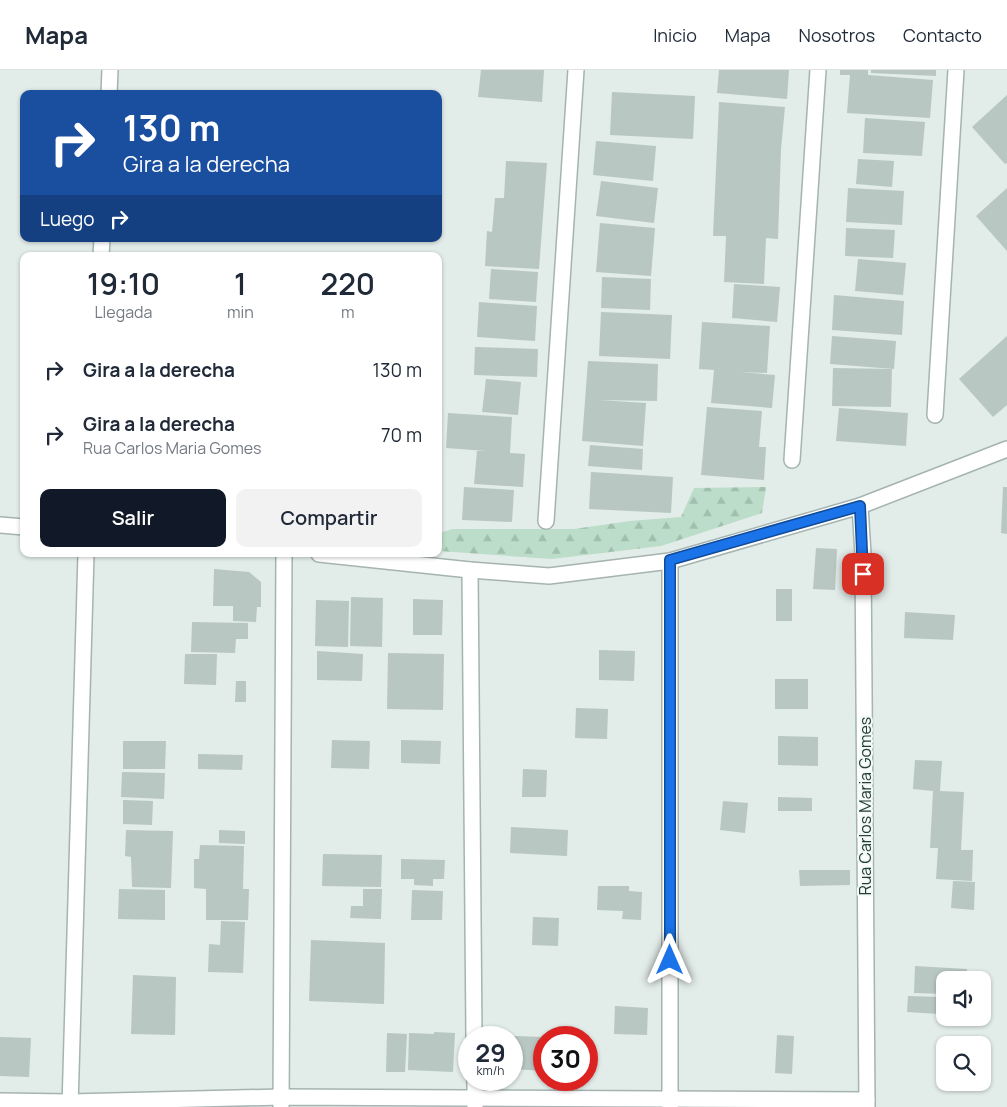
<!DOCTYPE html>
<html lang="es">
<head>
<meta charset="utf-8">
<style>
	:root { --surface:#fff; --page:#f2f2f3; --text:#1f2937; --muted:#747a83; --line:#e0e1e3; --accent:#111827 }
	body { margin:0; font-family:Manrope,sans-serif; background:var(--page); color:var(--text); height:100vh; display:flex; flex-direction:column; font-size:19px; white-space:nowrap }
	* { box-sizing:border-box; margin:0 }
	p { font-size:16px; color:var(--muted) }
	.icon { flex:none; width:28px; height:28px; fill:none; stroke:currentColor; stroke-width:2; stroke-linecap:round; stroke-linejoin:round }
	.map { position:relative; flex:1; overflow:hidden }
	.drawer { position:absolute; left:20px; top:182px; width:422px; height:305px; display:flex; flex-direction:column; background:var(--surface); border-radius:10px; box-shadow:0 1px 4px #0004 }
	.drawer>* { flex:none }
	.banner { position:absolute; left:20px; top:20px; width:422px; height:152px; border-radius:10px; box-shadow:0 1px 4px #0004; background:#1a4fa0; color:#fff; overflow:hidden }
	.buttons { position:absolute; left:936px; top:901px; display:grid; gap:10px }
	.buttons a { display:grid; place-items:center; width:55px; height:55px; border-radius:10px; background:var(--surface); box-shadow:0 1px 4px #0004; font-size:25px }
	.speed { position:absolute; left:458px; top:956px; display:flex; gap:10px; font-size:25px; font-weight:700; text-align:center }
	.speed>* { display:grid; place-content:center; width:65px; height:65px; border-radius:50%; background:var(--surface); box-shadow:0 1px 4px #0004; line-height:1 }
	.speed small { font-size:12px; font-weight:400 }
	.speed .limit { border:8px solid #d22; background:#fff; color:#111 }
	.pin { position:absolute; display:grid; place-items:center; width:42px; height:42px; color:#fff; margin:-21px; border-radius:10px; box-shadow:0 2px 8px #0006 }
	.me { position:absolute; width:55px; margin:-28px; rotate:0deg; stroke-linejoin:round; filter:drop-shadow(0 0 4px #0008) }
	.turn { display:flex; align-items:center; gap:18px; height:105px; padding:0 20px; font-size:22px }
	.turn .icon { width:65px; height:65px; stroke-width:2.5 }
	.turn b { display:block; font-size:35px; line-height:42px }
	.then { display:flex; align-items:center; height:48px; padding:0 20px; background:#0003; gap:10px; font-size:19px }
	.eta { display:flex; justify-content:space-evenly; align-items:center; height:85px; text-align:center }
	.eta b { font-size:30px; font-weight:600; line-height:35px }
	.cta { display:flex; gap:10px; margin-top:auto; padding:10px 20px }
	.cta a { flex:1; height:58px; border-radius:10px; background:var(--accent); color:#fff; font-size:20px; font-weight:600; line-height:58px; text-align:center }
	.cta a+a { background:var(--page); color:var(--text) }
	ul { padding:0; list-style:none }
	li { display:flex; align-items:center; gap:15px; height:65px; padding:0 20px }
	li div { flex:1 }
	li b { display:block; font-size:19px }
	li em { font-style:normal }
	header { display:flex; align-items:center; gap:30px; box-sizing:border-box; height:70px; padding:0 25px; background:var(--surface); border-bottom:1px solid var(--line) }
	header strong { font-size:24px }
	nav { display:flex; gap:28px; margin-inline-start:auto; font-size:18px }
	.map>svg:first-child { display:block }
	.forest { fill:url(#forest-firs) }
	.building { fill:#b8c7c2 }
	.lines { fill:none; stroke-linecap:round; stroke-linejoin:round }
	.minor-casing { stroke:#a5b4b1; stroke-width:18 }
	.minor { stroke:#fff; stroke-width:15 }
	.route-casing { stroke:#114b97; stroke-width:12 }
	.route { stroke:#1a73e8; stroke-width:9 }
	.labels { text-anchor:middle; stroke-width:4; stroke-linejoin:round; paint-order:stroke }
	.street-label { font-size:16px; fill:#233d39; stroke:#f3f9f6 }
</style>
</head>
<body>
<header>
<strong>Mapa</strong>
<nav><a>Inicio</a><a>Mapa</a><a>Nosotros</a><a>Contacto</a></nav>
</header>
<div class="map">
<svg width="1007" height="1037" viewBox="0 0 1007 1037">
	<defs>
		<pattern id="forest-firs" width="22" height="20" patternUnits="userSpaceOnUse" patternTransform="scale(1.25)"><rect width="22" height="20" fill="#bcddc9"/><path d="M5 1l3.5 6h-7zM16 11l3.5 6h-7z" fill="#a1bfad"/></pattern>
	</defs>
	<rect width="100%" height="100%" fill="#e2ece9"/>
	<polygon class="forest" points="766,417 762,443 661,476 552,489 439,481 439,463 453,459 574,459 630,451 681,447 694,418"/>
	<g class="building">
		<polygon points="481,0 544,0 542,32 478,27"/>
		<polygon points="719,0 789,0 787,29 717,23"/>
		<polygon points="840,0 868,0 868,5 933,10 930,48 847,43 850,5 840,5"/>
		<polygon points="871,0 936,0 936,6 871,3"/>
		<polygon points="612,22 695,26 693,69 610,65"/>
		<polygon points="1007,25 1007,93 1005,94 972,57"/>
		<polygon points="719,32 785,37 781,79 778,169 766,168 764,214 724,212 726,166 713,166"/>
		<polygon points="865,48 925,52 922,86 863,83"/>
		<polygon points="596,71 656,76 653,111 593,105"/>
		<polygon points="858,89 894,91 892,117 856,114"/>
		<polygon points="506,91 547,93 539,199 485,196 487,161 492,162 495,128 504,128"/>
		<polygon points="601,111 658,118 654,153 596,146"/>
		<polygon points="848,118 904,121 902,155 846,152"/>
		<polygon points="1007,118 1007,181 976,146"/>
		<polygon points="600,153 655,158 651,206 596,202"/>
		<polygon points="846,158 895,160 893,188 845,186"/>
		<polygon points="858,189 906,193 903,225 855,221"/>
		<polygon points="491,199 538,202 536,232 489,229"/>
		<polygon points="602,207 651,209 650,240 601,238"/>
		<polygon points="734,214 780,217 777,252 732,248"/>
		<polygon points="834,225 904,231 902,265 832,260"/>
		<polygon points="479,232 537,236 535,271 477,267"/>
		<polygon points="601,242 672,245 670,289 599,286"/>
		<polygon points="702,252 770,256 767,303 740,302 775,305 772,338 711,333 714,300 699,299"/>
		<polygon points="832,266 896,271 894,299 830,294"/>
		<polygon points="1007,266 1007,335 993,347 959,309"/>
		<polygon points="475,277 538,279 537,307 474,305"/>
		<polygon points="588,291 658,294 657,331 599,330 646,333 643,376 582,371"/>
		<polygon points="833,298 892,299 891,337 832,336"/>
		<polygon points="486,309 521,312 518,345 482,342"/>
		<polygon points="707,337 762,341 759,377 766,377 764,410 701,405"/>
		<polygon points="839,338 908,343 906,376 836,371"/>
		<polygon points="448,343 512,347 510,383 525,384 523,417 474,414 477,381 486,381 446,378"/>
		<polygon points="590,375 643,379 642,400 588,396"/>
		<polygon points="591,402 673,407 671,443 589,439"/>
		<polygon points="464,417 514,420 512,452 462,450"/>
		<polygon points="1003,417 1007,417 1007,464 1001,463"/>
		<polygon points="816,478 837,479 835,520 813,519"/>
		<polygon points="214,499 249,502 261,512 261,537 257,537 256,552 233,551 233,536 213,536"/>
		<rect x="776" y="519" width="16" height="32"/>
		<polygon points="351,527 383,528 382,577 350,576"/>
		<polygon points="413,529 443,530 442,565 413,565"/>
		<polygon points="316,530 349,531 348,577 315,576"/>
		<polygon points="905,542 955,545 953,570 904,568"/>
		<polygon points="192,552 248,553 248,569 236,569 235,583 191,582"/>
		<polygon points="599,580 635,581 634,611 599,610"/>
		<polygon points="317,581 363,584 362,611 317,610"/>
		<polygon points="388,583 444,584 443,640 387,639"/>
		<polygon points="185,584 217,584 216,615 184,614"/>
		<rect x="775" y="609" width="33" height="30"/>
		<polygon points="236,611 246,611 246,632 235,632"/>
		<polygon points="576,638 608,639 607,669 575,668"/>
		<polygon points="778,666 818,667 818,696 778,695"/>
		<polygon points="332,670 370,671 369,699 331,698"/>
		<polygon points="401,670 441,671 440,694 401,693"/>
		<polygon points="123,671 166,671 165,699 123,699"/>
		<polygon points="198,684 243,685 242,700 198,699"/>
		<polygon points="915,690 942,691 940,721 964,722 961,780 973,780 972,811 936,809 938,778 930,778 933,721 913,719"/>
		<polygon points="523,699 547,700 546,727 522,727"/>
		<polygon points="122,702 165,703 164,729 121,727"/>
		<polygon points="778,727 812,728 812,741 778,741"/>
		<polygon points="123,730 153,731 152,755 123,754"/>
		<polygon points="723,731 748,733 745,763 720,760"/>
		<polygon points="511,757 568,760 567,786 510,783"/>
		<polygon points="126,760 173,761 171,818 132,817 131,787 125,786"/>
		<polygon points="219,760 245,761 245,774 219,773"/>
		<polygon points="200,775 244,776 243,819 249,819 248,850 206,850 206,819 194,818 194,789 199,789"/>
		<polygon points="323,784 382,785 381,817 322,816"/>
		<polygon points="401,789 445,790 444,809 433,809 433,816 414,815 414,809 401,809"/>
		<polygon points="799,800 850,800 850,815 800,816"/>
		<polygon points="953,811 975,812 974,840 951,838"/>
		<polygon points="598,816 629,816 629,821 642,822 641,850 622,849 623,841 597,840"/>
		<polygon points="119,819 165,820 165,850 118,849"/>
		<polygon points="363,819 382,819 381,849 350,848 351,836 363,836"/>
		<polygon points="412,820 443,821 442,850 411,850"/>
		<polygon points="533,847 559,848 558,876 532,875"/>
		<polygon points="221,851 245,852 243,903 208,902 209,874 220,875"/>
		<polygon points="311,870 385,873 384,934 309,931"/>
		<polygon points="915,896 967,899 967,910 945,910 945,924 914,923"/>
		<polygon points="133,905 176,907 175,965 131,964"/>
		<polygon points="908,926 940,927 939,944 907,942"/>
		<polygon points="615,936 648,938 647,965 614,964"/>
		<polygon points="434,962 455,963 453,1002 408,1000 409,963 434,964"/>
		<polygon points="387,963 407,964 405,1002 386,1002"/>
		<polygon points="777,965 794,966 792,1004 775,1003"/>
		<polygon points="515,966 544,967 544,1001 514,999"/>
		<polygon points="0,967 31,968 29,1007 0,1006"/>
	</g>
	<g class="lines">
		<g class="minor-casing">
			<g id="minor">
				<polyline points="109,24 110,0"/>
				<polyline points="101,186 102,169"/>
				<polyline points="935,345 956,0"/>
				<polyline points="792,390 818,0"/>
				<polyline points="860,436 863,484 867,1037"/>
				<polyline points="546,451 576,0"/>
				<polyline points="0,455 24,457"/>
				<polyline points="319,484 470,500 549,506 670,491 860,436 1007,379"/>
				<polyline points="670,491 670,1037"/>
				<polyline points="470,500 474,968"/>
				<polyline points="475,1010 475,1037"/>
				<polyline points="0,1031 70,1032 281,1027 867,1030"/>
				<polyline points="70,1037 86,484"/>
				<polyline points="281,1037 284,484"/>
			</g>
		</g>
		<use href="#minor" class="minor"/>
	</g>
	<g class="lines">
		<g class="route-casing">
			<polyline id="route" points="670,890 670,490 860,436 863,504"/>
		</g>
		<use href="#route" class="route"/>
	</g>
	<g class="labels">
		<g class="street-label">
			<text transform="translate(865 736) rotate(-90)" y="6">Rua Carlos Maria Gomes</text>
		</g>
	</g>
</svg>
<div class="buttons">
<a><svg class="icon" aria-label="sound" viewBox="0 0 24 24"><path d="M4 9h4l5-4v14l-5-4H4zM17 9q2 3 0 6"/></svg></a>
<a><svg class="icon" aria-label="search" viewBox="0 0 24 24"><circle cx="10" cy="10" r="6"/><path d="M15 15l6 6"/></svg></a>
</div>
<div class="speed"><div>29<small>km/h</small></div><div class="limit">30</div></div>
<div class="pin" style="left:863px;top:504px;background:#d93025"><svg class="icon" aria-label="arrive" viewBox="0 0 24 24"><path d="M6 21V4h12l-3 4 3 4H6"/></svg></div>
<svg class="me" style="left:670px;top:890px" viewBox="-20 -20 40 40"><path d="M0-17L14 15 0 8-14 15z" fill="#1a73e8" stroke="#fff" stroke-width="4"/></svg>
<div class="banner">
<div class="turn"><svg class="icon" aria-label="right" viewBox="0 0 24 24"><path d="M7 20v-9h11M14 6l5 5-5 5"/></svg><div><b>130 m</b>Gira a la derecha</div></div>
<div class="then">Luego<svg class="icon" aria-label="right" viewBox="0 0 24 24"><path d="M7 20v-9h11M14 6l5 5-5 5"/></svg></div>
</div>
<section class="drawer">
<div class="eta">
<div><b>19:10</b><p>Llegada</p></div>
<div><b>1</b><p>min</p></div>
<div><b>220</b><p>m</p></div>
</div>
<ul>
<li><svg class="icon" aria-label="right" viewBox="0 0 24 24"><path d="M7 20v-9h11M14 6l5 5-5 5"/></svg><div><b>Gira a la derecha</b></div><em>130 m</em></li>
<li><svg class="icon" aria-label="right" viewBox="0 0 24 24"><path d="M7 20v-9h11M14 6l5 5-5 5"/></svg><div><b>Gira a la derecha</b><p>Rua Carlos Maria Gomes</p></div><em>70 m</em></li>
</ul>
<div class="cta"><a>Salir</a><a>Compartir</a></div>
</section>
</div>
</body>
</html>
